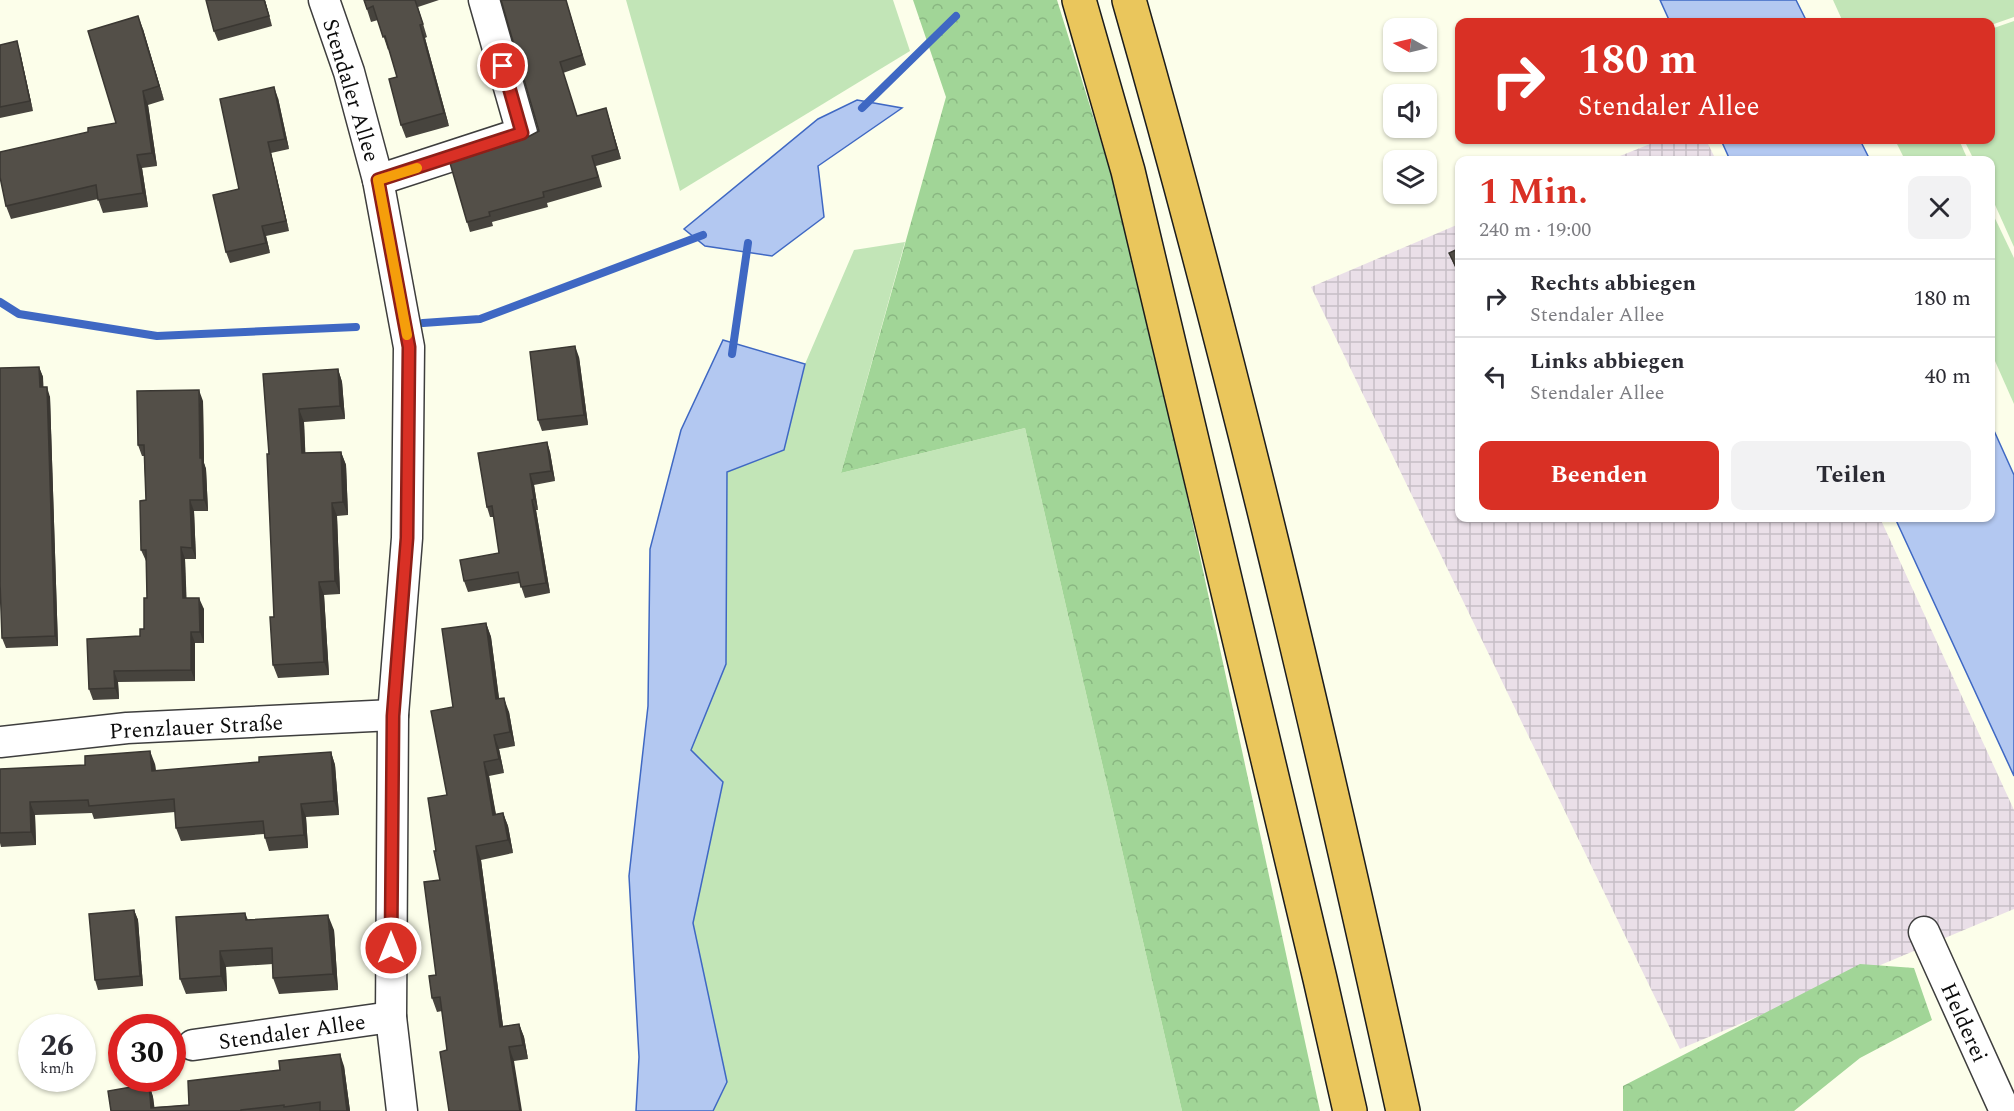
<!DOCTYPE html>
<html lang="de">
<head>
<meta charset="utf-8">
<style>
	:root { --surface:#fff; --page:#f2f2f3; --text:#2b2b33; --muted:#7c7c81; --line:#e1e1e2; --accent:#d93025 }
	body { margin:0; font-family:Spectral,serif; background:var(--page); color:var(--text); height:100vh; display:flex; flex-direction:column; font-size:22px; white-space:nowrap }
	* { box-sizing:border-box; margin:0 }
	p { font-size:20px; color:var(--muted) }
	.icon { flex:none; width:33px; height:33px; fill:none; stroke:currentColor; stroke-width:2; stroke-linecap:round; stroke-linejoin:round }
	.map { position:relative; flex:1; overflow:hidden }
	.panel { position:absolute; left:1455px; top:156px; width:540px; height:366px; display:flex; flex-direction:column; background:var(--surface); border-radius:12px; box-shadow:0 2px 4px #0004 }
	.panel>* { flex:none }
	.hud { position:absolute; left:1455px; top:18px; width:540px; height:126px; border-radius:12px; box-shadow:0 2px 4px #0004; background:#d93025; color:#fff; overflow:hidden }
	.needle { width:39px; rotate:278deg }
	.buttons { position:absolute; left:1383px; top:18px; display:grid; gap:12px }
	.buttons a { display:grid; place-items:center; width:54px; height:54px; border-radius:12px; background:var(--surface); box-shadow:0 2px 4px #0004; font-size:30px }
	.speed { position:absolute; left:18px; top:1014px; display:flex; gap:12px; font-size:30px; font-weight:700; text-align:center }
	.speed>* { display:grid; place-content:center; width:78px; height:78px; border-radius:50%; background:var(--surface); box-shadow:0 2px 4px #0004; line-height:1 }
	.speed small { font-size:15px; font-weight:400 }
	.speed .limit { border:9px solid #d22; background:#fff; color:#111 }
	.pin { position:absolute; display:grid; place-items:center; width:51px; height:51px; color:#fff; margin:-26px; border:3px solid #fff; border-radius:50%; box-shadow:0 2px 6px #0007 }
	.me { position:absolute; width:66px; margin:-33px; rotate:0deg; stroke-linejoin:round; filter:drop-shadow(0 0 4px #0008) }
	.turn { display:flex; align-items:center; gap:21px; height:126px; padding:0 24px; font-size:27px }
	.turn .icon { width:78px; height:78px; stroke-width:2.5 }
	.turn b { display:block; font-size:42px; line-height:51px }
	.round { display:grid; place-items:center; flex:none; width:63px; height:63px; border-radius:12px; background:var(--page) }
	.head { display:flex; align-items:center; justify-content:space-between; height:102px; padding:0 24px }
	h1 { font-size:36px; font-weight:700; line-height:45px; color:var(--accent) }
	.primary-button { display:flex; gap:12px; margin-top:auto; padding:12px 24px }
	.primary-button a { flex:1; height:69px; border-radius:12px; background:var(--accent); color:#fff; font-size:24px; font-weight:700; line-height:69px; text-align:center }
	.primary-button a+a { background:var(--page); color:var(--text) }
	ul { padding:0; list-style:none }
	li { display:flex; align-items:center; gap:18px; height:78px; padding:0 24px; border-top:2px solid var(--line) }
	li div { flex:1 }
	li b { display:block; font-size:22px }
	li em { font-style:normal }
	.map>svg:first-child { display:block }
	.industrial { fill:url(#industrial-grid) }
	.grass { fill:#c2e5b7 }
	.forest { fill:url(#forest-crowns) }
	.water { fill:#b3c8f1; stroke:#3f68c3; stroke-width:1.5 }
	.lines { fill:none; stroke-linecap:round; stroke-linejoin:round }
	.stream { stroke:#3f68c3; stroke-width:8 }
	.minor-casing { stroke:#3e3e3e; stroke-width:33 }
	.highway-casing { stroke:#1c1c1c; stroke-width:36 }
	.minor { stroke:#fff; stroke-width:30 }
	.highway { stroke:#eac65c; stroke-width:33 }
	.wall { fill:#47443e }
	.shaded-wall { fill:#3a3732 }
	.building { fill:#534f48; stroke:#3a3732; stroke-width:1.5 }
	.route-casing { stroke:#8d1f18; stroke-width:15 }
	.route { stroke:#d93025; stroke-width:10 }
	.slow { stroke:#f59e0b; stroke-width:10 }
	.labels { text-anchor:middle; stroke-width:6; stroke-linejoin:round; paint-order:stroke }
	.street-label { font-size:22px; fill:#0b0b0b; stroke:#fff }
</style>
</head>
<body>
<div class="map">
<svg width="2014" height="1111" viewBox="0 0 2014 1111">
	<defs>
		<pattern id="industrial-grid" width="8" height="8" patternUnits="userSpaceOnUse" patternTransform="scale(1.5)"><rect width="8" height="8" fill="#eadfe8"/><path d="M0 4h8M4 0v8" fill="none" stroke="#c7bec6"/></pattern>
		<pattern id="forest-crowns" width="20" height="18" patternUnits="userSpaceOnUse" patternTransform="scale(1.5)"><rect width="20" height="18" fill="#a1d597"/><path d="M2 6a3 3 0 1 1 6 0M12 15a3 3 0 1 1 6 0" fill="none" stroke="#89b681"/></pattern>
	</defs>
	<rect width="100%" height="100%" fill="#fcfeea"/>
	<g class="industrial">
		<polygon points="1660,140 1706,140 1716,160 1610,160"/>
		<polygon points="1459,224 1460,518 1880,518 2014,810 2014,909 1680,1049 1311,287"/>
	</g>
	<g class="grass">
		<polygon points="626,0 893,0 910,51 680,191"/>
		<polygon points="1833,0 2014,0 2014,17 1991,25 1990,22 1843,22"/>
		<polygon points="2014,21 2014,247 1991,196 1990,160 1974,160 1964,140 1990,140 1991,29"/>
		<polygon points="1895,140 1959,140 1968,160 1905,160"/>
		<polygon points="1990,208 2014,258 2014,404 1991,352"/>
		<polygon points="905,242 841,473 1025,428 1182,1111 713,1111 727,1082 693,923 723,782 691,750 726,664 727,472 784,450 805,364 854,250"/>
	</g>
	<g class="forest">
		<polygon points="913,0 1057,0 1131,238 1320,1111 1182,1111 1025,428 841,473 946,97"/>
		<polygon points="1860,964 1914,968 1932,1020 1860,1058 1794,1111 1623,1111 1623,1086"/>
	</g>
	<g class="water">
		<polygon points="1660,0 1796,0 1807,22 1670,22"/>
		<polygon points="857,100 902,108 818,166 824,217 772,256 705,246 684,229 818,119"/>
		<polygon points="1721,140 1860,140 1870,160 1730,160"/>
		<polygon points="723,340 805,364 784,450 727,472 726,664 691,750 723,782 693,923 727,1082 713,1111 636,1111 639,1057 629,876 648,706 650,549 681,430"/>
		<polygon points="1991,424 2014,475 2014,776 1895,518 1990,518"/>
	</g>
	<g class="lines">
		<g class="stream">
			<polyline points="862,108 956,16"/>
			<polyline points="0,302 19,314 157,336 356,327"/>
			<polyline points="423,323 480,319 703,235"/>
			<polyline points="732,354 748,243"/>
		</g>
		<g class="minor-casing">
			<g id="minor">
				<polyline points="324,0 349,72 378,180 409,347 407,538 393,715 391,1017 402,1111"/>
				<polyline points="378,180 522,133 484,0"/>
				<polyline points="0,742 127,728 393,715"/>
				<polyline points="1924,932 2005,1111"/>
				<polyline points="193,1045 391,1017"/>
			</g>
		</g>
		<g class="highway-casing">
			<g id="highway">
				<polyline points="1079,0 1128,171 1320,979 1350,1111"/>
				<path d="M1129 0C1234 367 1321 739 1403 1111"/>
			</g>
		</g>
		<use href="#minor" class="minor"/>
		<use href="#highway" class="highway"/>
	</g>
	<g class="wall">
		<polygon points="265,0 272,26 218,41 214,31"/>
		<polygon points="364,0 439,0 418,7 427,37 425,38 449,126 406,138 401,125 397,77 389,49 388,50 378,20 371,22"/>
		<polygon points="501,0 566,0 586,65 563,73 577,116 606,108 621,159 596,166 602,187 547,203 548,207 492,222 493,226 470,232 467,222 524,139 539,131"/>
		<polygon points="143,29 164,100 148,105 157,166 142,168 148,207 103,213 98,199 11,219 6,206 116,123"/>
		<polygon points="0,45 20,52 33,111 0,118"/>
		<polygon points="278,98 289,149 271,153 289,231 266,236 270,253 230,263 226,252 239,189"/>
		<polygon points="1460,248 1460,279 1449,253"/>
		<polygon points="579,357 588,425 542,431 538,420"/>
		<polygon points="39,367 43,377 43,387 50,397 58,646 6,648 2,638"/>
		<polygon points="338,369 342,382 345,419 304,422 305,453 341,452 346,465 348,515 337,516 340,594 324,595 329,675 278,678 273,665 274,617 269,454 263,374"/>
		<polygon points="203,401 204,463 206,469 208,511 194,511 196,559 185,559 186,598 204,609 204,643 195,643 195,681 118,682 119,699 93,700 89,689 140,636 144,629 147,598 146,561 141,550 146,500 144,456 142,456 138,445"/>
		<polygon points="547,442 550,452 555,481 534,485 538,510 536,510 550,593 525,598 520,583 468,592 464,581 499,553 494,517 490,517 487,507"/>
		<polygon points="486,623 491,637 499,699 509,712 515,746 499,749 504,773 489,776 496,814 503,813 508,826 513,853 481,860 503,1026 519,1024 524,1037 528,1059 514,1061 447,1050 442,1011 437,1012 432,998 436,975 440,880 436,851 447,795 453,707"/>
		<polygon points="331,752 335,765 339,815 306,817 308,848 269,851 265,838 264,834 181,841 176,828 175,812 94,819 92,813 35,815 36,845 1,847 0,843 0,769 155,764 156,771 259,762"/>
		<polygon points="134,910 138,920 143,986 98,990 95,980"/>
		<polygon points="245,913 248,920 334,930 338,990 279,994 273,978 273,964 226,967 227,991 186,994 180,979"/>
		<polygon points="344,1066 350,1111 111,1111 149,1084 153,1097 154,1107 189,1105"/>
	</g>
	<g class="shaded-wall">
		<polygon points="264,0 265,0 272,26 269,16"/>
		<polygon points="138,16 143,29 164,100 159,86"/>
		<polygon points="420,25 425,38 449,126 444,113"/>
		<polygon points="17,41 20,52 33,111 30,101"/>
		<polygon points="274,87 278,98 289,149 285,139"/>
		<polygon points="143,91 148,105 157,166 152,153"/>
		<polygon points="606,108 609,118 621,159 617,149"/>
		<polygon points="268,142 271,153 289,231 286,221"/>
		<polygon points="137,155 142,168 148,207 143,193"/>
		<polygon points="262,226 266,236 270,253 266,243"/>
		<polygon points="575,346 579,357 588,425 584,415"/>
		<polygon points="39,367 43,377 44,397 40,387"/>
		<polygon points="338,369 342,382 345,419 340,406"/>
		<polygon points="47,387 50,397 58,646 55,636"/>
		<polygon points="199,390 203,401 204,463 206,469 208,511 204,500 200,458"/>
		<polygon points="299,409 304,422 306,466 302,453"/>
		<polygon points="547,442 550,452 555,481 551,471"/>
		<polygon points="341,452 346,465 348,515 343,502"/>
		<polygon points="530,474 534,485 538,510 534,499"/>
		<polygon points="190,500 194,511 196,559 192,548"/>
		<polygon points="532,500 536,510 550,593 546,583"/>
		<polygon points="332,503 337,516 340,594 335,581"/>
		<polygon points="181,547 185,559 187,609 183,598"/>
		<polygon points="319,582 324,595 329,675 324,662"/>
		<polygon points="199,598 204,609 204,643 200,632"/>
		<polygon points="486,623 491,637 501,713 496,699"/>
		<polygon points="191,632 195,643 195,681 191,670"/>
		<polygon points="114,671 118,682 119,699 115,688"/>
		<polygon points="504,698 509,712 515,746 510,732"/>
		<polygon points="494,735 499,749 504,773 499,759"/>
		<polygon points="150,751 155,764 157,784 152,771"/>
		<polygon points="331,752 335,765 339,815 334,801"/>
		<polygon points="484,762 489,776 498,828 493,815"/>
		<polygon points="30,802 35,815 36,845 31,832"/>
		<polygon points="301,804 306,817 308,848 304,835"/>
		<polygon points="503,813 508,826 513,853 508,840"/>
		<polygon points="476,846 481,860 505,1041 500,1027"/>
		<polygon points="134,910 138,920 143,986 140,976"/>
		<polygon points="328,915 334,930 338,990 333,974"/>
		<polygon points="220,951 226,967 227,991 221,976"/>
		<polygon points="519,1024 524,1037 528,1059 523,1045"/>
		<polygon points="509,1047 514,1061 522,1111 520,1111"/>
		<polygon points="340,1054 344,1066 350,1111 347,1111"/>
		<polygon points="149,1084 153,1097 155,1111 151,1108"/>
	</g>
	<g class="building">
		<polygon points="206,0 264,0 269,16 214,31"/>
		<polygon points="364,0 415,0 423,24 420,25 444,113 401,125 389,79 397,77 385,36 383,37 373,6 367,9"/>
		<polygon points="501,0 566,0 582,55 560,62 577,116 606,108 617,149 592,156 598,177 543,192 544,197 489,212 490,216 467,222 450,163 524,139 539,131"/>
		<polygon points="138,16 159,86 143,91 152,153 137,155 143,193 98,200 96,185 6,206 0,177 0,152 88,132 88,128 116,123 88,31"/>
		<polygon points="17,41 30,101 0,107 0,45"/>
		<polygon points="274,87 285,139 268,142 286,221 262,226 266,243 226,252 213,195 239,189 220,99"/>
		<polygon points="1460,248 1460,275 1449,253"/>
		<polygon points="575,346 584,415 538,420 530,352"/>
		<polygon points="39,367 40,387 47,387 55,636 2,638 0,582 0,368"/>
		<polygon points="338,369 340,406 299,409 302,453 341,452 343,502 332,503 335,581 319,582 324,662 273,665 270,617 274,617 267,454 269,454 263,374"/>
		<polygon points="199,390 200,458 202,458 204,500 190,500 192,548 181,547 183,598 199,598 200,632 191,632 191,670 114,671 115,688 89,689 87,639 140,636 140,629 144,629 144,598 147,598 146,550 141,550 140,501 146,500 144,445 138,445 137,391"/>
		<polygon points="547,442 551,471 530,474 534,499 532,500 546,583 521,587 518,572 464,581 460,560 499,553 492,506 487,507 478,453"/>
		<polygon points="486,623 496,699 504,698 510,732 494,735 499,759 484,762 493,815 503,813 508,840 476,846 500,1027 519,1024 523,1045 509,1047 520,1111 449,1111 440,1052 447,1050 440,997 432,998 429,976 436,975 424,882 440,880 434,851 436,851 428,798 447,795 431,711 453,707 442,629"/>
		<polygon points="150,751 152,771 259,762 259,757 331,752 334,801 301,804 304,835 265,838 263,821 176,828 174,799 89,806 88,800 30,802 31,832 0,833 0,769 85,765 85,756"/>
		<polygon points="134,910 140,976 95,980 89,914"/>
		<polygon points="245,913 246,920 328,915 333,974 273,978 272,948 220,951 221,976 180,979 176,917"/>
		<polygon points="340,1054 347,1111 320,1111 320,1102 284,1107 284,1105 241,1110 241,1111 111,1111 108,1091 149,1084 151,1108 189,1105 188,1081 280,1070 279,1061"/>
	</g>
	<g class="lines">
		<g class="route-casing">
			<polyline id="route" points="391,948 393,716 407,538 409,347 378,180 522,133 503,66"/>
		</g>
		<use href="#route" class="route"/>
		<polyline class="slow" points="407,335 378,180 417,168"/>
	</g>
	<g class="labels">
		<g class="street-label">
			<text transform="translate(352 90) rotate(73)" y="8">Stendaler Allee</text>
			<text transform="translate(196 726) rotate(-3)" y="8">Prenzlauer Straße</text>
			<text transform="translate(1965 1022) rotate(66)" y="8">Helderei</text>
			<text transform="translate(292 1031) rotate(-8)" y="8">Stendaler Allee</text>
		</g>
	</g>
</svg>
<div class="buttons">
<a><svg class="needle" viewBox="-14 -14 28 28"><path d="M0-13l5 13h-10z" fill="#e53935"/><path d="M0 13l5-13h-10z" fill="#7c7c81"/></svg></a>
<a><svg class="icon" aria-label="sound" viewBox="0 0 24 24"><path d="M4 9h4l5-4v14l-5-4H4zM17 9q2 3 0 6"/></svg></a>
<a><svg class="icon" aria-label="layers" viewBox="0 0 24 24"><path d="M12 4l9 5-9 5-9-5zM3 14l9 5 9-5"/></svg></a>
</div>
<div class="speed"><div>26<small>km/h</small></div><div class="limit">30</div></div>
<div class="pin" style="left:503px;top:66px;background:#d93025"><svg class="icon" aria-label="arrive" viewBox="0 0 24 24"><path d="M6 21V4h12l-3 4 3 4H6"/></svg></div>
<svg class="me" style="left:391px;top:948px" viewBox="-20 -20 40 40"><circle r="17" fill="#d93025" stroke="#fff" stroke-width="3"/><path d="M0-11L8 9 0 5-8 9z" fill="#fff"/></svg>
<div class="hud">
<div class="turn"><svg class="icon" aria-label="right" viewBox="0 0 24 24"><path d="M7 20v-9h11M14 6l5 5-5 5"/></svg><div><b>180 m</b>Stendaler Allee</div></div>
</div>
<section class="panel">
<div class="head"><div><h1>1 Min.</h1><p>240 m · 19:00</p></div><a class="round"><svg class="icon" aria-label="close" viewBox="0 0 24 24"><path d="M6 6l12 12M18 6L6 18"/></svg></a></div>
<ul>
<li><svg class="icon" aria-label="right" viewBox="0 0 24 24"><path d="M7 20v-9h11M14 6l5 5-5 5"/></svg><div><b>Rechts abbiegen</b><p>Stendaler Allee</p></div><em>180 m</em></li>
<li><svg class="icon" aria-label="left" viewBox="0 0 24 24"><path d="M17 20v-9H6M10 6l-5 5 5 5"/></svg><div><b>Links abbiegen</b><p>Stendaler Allee</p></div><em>40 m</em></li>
</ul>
<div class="primary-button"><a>Beenden</a><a>Teilen</a></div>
</section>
</div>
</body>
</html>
